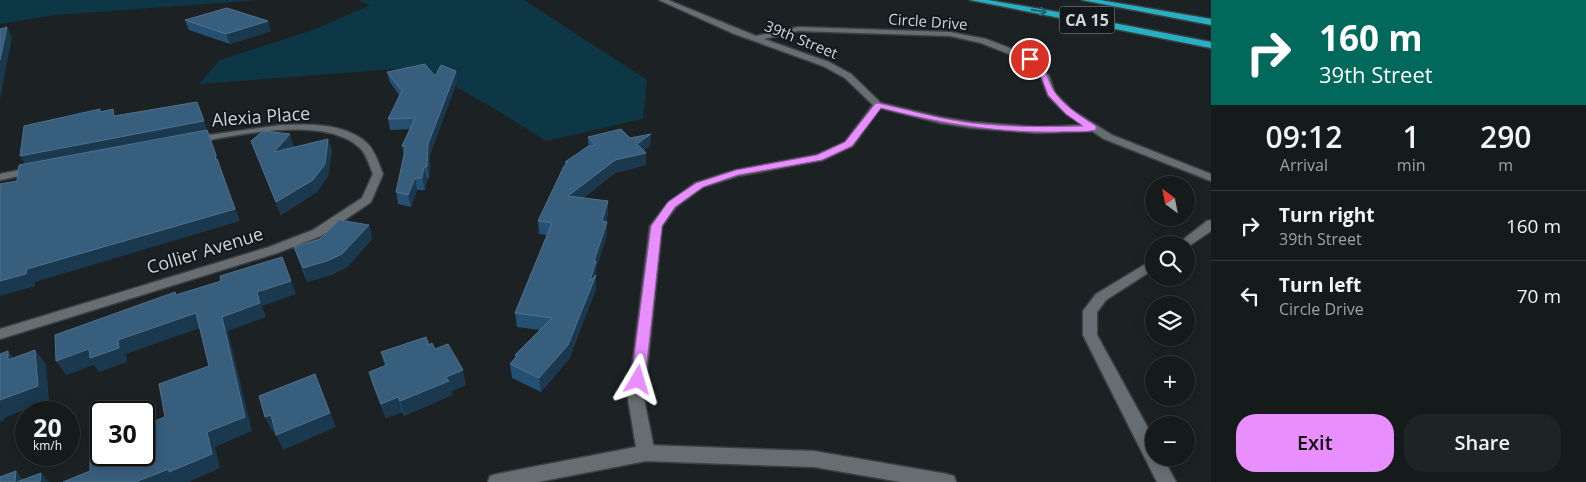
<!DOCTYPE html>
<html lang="en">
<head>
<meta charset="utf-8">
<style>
	:root { --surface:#151a1b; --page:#1e2324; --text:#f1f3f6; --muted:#9da1a3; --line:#34383a; --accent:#e88eff }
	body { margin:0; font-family:"Open Sans",sans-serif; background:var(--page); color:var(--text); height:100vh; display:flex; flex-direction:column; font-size:19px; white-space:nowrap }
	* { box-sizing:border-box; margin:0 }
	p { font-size:16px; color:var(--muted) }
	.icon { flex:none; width:28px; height:28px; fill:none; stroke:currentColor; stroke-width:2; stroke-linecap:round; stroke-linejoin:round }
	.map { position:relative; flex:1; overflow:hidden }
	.drawer { display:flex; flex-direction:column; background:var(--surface); width:375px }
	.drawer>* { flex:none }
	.guide { background:#00695c; color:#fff; overflow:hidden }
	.needle { width:32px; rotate:328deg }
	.buttons { position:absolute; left:1145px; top:176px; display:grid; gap:10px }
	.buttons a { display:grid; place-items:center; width:50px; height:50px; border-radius:50%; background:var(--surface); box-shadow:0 2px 12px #0003,0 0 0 1px var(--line); font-size:25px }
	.speed { position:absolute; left:15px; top:401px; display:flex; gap:10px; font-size:25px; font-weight:700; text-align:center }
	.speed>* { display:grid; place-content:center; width:65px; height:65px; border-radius:50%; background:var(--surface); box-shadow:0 2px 12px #0003,0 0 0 1px var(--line); line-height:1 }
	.speed small { font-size:12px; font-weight:400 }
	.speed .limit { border:2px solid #111; border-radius:8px; background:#fff; color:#111 }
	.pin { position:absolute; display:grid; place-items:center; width:42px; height:42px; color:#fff; margin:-21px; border:2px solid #fff; border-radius:50%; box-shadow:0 1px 5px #0007 }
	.me { position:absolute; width:55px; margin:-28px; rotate:7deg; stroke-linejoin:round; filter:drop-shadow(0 0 4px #0008) }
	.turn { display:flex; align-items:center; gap:18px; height:105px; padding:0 25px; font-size:22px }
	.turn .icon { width:65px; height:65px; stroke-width:2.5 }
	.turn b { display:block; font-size:35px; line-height:42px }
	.eta { display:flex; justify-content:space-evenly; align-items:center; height:85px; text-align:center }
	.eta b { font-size:30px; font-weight:600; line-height:35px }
	.action { display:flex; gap:10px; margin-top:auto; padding:10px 25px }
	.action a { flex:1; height:58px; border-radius:20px; background:var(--accent); color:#111; font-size:20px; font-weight:600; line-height:58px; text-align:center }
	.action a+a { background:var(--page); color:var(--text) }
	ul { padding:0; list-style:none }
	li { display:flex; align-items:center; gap:15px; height:70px; padding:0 25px; border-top:1px solid var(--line) }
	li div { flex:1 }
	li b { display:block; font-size:19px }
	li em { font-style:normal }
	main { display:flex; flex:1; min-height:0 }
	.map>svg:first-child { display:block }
	.green { fill:#0e3746 }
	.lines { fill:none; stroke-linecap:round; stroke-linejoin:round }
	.minor-casing { stroke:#3b4042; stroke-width:3 }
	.tertiary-casing { stroke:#3b4042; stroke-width:3 }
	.motorway-casing { stroke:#3b4042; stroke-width:3 }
	.minor { fill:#676e71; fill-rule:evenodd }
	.tertiary { fill:#676e71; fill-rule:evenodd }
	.motorway { fill:#25b0c3; fill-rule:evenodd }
	.wall { fill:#265072 }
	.shaded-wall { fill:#1a384e }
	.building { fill:#385e7d; stroke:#50718b }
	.oneway { stroke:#1c646f }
	.route { fill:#e88eff; stroke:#975ca6 }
	.labels { text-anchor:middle; stroke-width:4; stroke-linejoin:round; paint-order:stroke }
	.far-street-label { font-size:15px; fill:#d1d5d7; stroke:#12181b }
	.shield { fill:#12181b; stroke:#989c9f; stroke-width:1 }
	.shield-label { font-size:16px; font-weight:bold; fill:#d1d5d7 }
	.street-label { font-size:18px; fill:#d1d5d7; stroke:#12181b }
</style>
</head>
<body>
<main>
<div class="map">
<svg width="1211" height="482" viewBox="0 0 1211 482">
	<rect width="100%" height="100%" fill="#1c2224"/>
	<g class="green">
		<polygon points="0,0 259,0 55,15 0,24"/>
		<polygon points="358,0 524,0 647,80 643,119 546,141 500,112 421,67 199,84 220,60 313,30 370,5"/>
	</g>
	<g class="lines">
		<g class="minor-casing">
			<g id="minor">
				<path d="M659 0H668L756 36 798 27 950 32 986 39 1033 57 1049 76 1055 93 1072 110 1112 135 1211 174V181L1104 139 1092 131 1037 133 972 128 940 123 880 108 853 146 823 160 738 176 703 187 676 207 662 226 644 399 655 453 652 458 646 461 640 458 637 453 628 399 650 226 668 203 695 183 736 170 816 155 845 142 873 105 845 78 823 66 732 33ZM798 31 950 36 981 43 1027 61 1041 77 1048 96 1066 114 1083 125 1037 127 972 122 940 117 881 103 851 74 829 62 764 39Z"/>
				<path d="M281 125C309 124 345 123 367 143 375 151 379 164 383 174L371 202 321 236 277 253 0 339V329L269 247 313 230 362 198 373 174C369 165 366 153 359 147 323 115 237 135 194 143L189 140 194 137Z"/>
				<polygon points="34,167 38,168 39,170 38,172 0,180 0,174"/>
				<polygon points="1211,220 1211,231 1186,248 1186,245 1176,245 1207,221"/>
				<polygon points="1154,259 1154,269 1106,300 1097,312 1097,335 1154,439 1154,458 1163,458 1176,482 1157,482 1083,335 1083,311 1096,294"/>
			</g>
		</g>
		<g class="tertiary-casing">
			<polygon id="tertiary" points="646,445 814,451 947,474 954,476 956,482 901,482 814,467 646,461 538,482 488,482 490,476 497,474"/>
		</g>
		<g class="motorway-casing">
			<g id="motorway">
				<polygon points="970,0 988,0 1052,11 1211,42 1211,48"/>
				<polygon points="1082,0 1100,0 1211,19 1211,25"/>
			</g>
		</g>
		<use href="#minor" class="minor"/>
		<use href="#tertiary" class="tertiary"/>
		<use href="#motorway" class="motorway"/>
	</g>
	<g class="wall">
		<polygon points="185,20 271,31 230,44 189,30"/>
		<polygon points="456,71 457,81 430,155 429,178 427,179 425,190 417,190 411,207 398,204 396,192 404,156 402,146 410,129 390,130 388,119 399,95 390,82 387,72 435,76"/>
		<polygon points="588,137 630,138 650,146 644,150 646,153 646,165 615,173 583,198 608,213 606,222 607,235 596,268 596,289 569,359 541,392 512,378 510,364 515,358 515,355 540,330 517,327 515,313 547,235 539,234 538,221 565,165 565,162 588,146"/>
		<polygon points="328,139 332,151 328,176 317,192 281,215 251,141 294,146 292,148"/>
		<polygon points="369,225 372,239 347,267 331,275 307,282 294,247"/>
		<polygon points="429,345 435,349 466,385 451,391 452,395 404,416 402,412 386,418 373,386 369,372 385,366 381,352"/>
	</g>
	<g class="shaded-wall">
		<polygon points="268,21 271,31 230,44 226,34"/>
		<polygon points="7,27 12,37 0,99 0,60"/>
		<polygon points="456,71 457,81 430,155 429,178 427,167 428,144"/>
		<polygon points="197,102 240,221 35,282 35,286 0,296 0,281 27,167 20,156"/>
		<polygon points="290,134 294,146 278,164 274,152"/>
		<polygon points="651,134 650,146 639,155 646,153 646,165 615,173 568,209 568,196"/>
		<polygon points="328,139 332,151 328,176 317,192 281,215 276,202"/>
		<polygon points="424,167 427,179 425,190 422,178"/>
		<polygon points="415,178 417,190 411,207 408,195"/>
		<polygon points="608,201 608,213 602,234 602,221"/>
		<polygon points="607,222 607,235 596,268 596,289 569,359 541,392 539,378 590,281 594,261"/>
		<polygon points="369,225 372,239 347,267 331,275 307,282 303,268"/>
		<polygon points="291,281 296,294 262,306 266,317 228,331 252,431 215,447 220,468 189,482 135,482 207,432 222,317 257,292"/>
		<polygon points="196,313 203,327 126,354 127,362 99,372 94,365 66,375 56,361"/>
		<polygon points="35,350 46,364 49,400 4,418 4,420 0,422 0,400"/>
		<polygon points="8,351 19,366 8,360"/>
		<polygon points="463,370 466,385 451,391 452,395 404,416 400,401 446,377"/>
		<polygon points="315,374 336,427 283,450 276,435"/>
		<polygon points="398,397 402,412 386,418 381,404"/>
		<polygon points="271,415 278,430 272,432 265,417"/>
		<polygon points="16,471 25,482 15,482"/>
		<polygon points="41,473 49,482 40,482"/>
	</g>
	<g class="building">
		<polygon points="227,8 268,21 226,34 185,20"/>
		<polygon points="7,27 0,60 0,29"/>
		<polygon points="425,64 435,76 441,65 456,71 428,144 427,167 424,167 422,178 415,178 408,195 396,192 406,146 402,146 415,118 388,119 402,91 387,72"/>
		<polygon points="197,102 204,121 20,156 24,126 100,109 100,112 113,109 114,116"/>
		<polygon points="621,129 630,138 651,134 637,144 646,153 615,160 568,196 608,201 602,221 607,222 594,261 596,261 590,281 596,275 568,345 539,378 510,364 517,356 515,355 552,318 515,313 552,223 538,221 564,166 568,163 565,162 587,147 595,145 588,137"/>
		<polygon points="207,130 216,155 215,160 217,159 235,209 27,269 26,274 0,281 0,184 17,181 19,165"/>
		<polygon points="263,131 290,134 274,152 328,139 325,164 313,180 276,202 251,141"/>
		<polygon points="339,220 369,225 342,254 327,261 303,268 294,247 320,239"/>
		<polygon points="282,257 291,281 257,292 260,303 222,317 245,417 207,432 212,454 169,472 169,469 135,482 63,482 90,471 90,452 95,450 94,444 101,442 101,455 144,455 144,425 165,417 159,384 209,366 196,313 118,340 119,348 90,358 89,349 56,361 55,335 175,292 176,295 221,281 220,276"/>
		<polygon points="426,337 429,345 432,343 435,349 448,344 463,370 446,377 449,381 400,401 398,397 381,404 369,372 387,365 381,352"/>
		<polygon points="35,350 38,386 0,400 0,354 8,351 8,360"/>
		<polygon points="315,374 330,413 276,435 271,415 265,417 259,396"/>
		<polygon points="16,471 15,482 0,482 0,477"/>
		<polygon points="41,473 40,482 17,482"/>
	</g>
	<defs><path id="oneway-shaft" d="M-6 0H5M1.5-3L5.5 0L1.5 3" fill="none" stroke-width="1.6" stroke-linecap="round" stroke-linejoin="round" transform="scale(1.25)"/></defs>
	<use class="oneway" href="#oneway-shaft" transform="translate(1039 11) rotate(9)"/>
	<path class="route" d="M1030 57C1047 65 1047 82 1056 94 1067 108 1082 117 1096 126V130C1083 133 1069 131 1057 132 996 133 939 123 881 108L852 146 822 160 738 175 703 187 675 207 662 226 645 380 643 384H633L631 380 651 226 668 202 696 183 736 170 817 155 845 142 875 104 878 103C909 110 940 119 972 123 1009 127 1046 127 1083 126L1066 114 1048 95 1041 76 1026 59Z"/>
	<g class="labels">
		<g class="far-street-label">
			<text transform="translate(928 22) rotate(4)" y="5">Circle Drive</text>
			<text transform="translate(801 40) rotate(22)" y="5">39th Street</text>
		</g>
		<rect class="shield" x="1059.5" y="6.5" width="55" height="27" rx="4"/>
		<g class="shield-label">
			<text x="1087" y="26">CA 15</text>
		</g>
		<g class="street-label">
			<text transform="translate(261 117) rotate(-4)" y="6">Alexia Place</text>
			<text transform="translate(205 251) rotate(-17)" y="6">Collier Avenue</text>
		</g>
	</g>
</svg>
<div class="buttons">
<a><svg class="needle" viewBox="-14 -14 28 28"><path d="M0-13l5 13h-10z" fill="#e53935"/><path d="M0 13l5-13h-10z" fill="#9da1a3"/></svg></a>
<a><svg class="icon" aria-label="search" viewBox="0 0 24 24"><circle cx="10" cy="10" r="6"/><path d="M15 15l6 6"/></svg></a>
<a><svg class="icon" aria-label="layers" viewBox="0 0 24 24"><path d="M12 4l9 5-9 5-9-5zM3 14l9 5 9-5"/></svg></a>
<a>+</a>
<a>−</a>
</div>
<div class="speed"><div>20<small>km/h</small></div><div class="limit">30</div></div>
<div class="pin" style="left:1030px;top:59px;background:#d93025"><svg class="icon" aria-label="arrive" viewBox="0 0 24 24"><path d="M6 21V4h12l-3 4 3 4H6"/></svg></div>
<svg class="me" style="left:638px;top:380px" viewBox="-20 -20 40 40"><path d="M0-17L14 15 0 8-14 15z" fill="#e88eff" stroke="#fff" stroke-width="4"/></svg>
</div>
<section class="drawer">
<div class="guide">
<div class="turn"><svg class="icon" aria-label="right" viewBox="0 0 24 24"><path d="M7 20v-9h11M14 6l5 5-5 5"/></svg><div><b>160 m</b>39th Street</div></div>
</div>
<div class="eta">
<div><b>09:12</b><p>Arrival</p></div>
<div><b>1</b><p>min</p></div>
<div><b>290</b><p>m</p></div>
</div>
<ul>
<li><svg class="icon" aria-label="right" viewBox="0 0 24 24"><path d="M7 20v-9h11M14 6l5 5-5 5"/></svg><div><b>Turn right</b><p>39th Street</p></div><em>160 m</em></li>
<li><svg class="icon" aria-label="left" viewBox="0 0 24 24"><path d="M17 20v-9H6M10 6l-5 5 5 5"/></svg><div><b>Turn left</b><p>Circle Drive</p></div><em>70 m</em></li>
</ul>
<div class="action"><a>Exit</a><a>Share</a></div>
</section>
</main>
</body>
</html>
